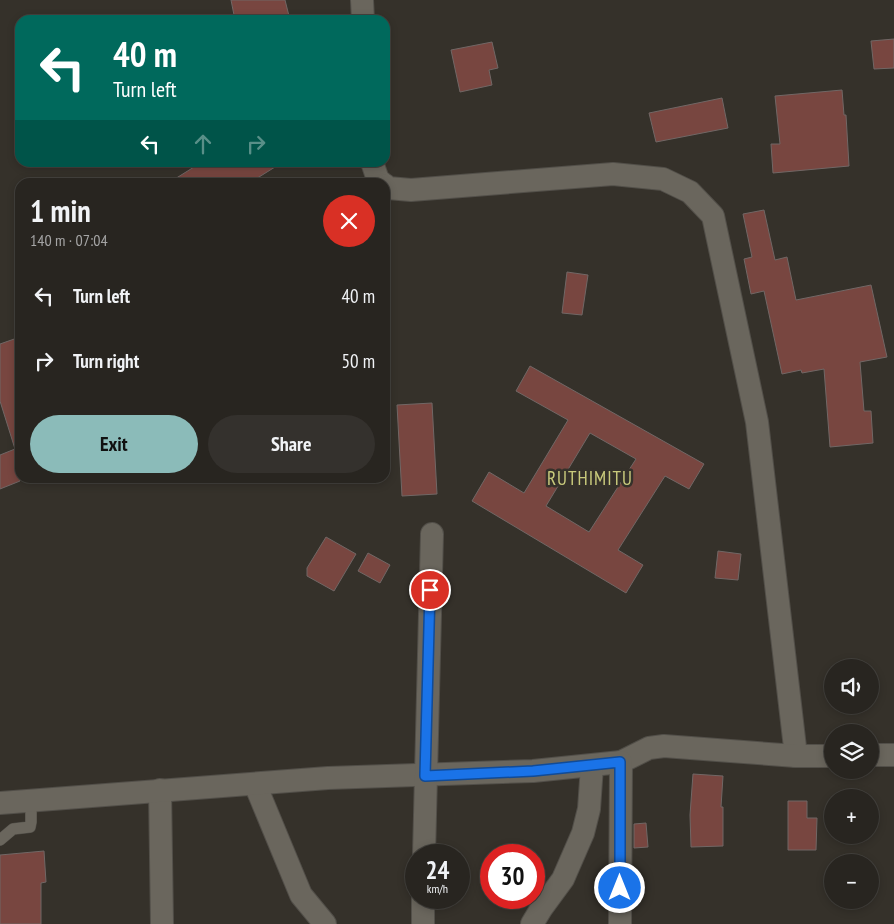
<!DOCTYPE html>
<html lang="en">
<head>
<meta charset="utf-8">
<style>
	:root { --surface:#282520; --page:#34312d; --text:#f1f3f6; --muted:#a5a5a5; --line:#44423e; --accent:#8bbbb9 }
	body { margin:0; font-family:"PT Sans Narrow",sans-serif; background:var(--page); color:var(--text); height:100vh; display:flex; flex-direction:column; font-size:19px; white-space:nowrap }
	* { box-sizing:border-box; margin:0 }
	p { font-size:16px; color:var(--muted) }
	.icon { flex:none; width:28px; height:28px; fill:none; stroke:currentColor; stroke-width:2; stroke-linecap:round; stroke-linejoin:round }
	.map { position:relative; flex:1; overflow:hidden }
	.sheet { position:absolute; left:15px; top:178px; width:375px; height:305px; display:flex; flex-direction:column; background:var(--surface); border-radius:15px; box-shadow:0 2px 8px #0003,0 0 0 1px var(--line) }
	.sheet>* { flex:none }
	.guide { position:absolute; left:15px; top:15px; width:375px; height:152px; border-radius:15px; box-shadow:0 2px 8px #0003,0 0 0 1px var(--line); background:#00695c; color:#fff; overflow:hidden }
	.fabs { position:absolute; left:824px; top:659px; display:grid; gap:10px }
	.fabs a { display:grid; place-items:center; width:55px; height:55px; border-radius:50%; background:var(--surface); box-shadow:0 2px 8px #0003,0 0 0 1px var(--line); font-size:25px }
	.speed { position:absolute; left:405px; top:844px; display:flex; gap:10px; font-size:25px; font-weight:700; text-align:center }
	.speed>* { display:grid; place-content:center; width:65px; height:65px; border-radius:50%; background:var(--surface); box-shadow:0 2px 8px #0003,0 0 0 1px var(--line); line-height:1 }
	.speed small { font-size:12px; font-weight:400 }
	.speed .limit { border:8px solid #d22; background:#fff; color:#111 }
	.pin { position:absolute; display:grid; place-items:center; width:42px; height:42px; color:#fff; margin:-21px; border:2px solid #fff; border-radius:50%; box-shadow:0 1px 5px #0007 }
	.me { position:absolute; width:55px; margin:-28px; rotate:0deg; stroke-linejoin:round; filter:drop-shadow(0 0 4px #0008) }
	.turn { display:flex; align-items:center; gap:18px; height:105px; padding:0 15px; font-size:22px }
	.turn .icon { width:65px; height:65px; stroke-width:2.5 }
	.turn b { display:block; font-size:35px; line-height:42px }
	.lanes { display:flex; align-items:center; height:48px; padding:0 15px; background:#0003; justify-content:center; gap:25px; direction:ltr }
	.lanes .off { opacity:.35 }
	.round { display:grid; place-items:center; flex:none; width:52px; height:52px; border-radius:26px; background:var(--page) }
	.headline { display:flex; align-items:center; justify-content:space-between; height:85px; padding:0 15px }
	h1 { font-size:30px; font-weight:800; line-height:38px }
	.cta { display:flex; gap:10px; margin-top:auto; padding:10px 15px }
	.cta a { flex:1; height:58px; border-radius:30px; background:var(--accent); color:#111; font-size:20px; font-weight:800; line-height:58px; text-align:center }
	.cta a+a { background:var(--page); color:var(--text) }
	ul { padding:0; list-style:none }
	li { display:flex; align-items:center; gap:15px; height:65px; padding:0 15px }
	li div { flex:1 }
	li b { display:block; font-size:19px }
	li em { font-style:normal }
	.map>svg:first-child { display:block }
	.building { fill:#784640; stroke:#716765; fill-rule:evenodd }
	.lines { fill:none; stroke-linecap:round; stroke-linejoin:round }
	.service-casing { stroke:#524f49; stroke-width:12 }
	.minor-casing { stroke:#524f49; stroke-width:24 }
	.service { stroke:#6a665d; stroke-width:11 }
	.minor { stroke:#6a665d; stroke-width:22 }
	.route-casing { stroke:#114b97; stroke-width:12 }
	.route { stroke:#1a73e8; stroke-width:9 }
	.labels { text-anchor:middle; stroke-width:5; stroke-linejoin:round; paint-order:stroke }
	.neighbourhood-label { font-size:19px; letter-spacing:1px; fill:#c9ca7c; stroke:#35312a }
</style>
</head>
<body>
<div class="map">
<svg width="894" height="924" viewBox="0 0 894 924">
	<rect width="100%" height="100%" fill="#35312a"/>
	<g class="building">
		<polygon points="231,0 285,0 290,20 235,20"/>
		<polygon points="894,39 894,68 874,69 871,41"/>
		<polygon points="492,42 498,68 489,70 492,85 460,92 451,50"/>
		<polygon points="842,90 844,115 846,115 849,166 773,173 771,144 780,144 775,96"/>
		<polygon points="722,98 728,128 656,142 649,113"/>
		<polygon points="202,162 283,162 251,182 170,182"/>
		<polygon points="764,210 775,260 787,257 796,300 871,285 887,357 860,362 864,411 871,411 873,443 830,447 824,369 802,373 801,370 782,374 764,291 751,294 744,259 752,257 743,214"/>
		<polygon points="567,272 588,275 582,315 562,313"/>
		<polygon points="20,337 20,481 0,489 0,455 15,449 0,401 0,344"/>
		<path d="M530 366 704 464 689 489 665 476 618 550 643 565 626 593 472 501 489 472 524 493 568 420 516 391ZM590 433 636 459 589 532 546 506Z"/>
		<polygon points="432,403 437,494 402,496 397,405"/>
		<polygon points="326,537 356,554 334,591 307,576 307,568"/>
		<polygon points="718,551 741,554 738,580 715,578"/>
		<polygon points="368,553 390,565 380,583 358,571"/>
		<polygon points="693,774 723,776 721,807 723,807 723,846 691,847 690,815"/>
		<polygon points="788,801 807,801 807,818 817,818 816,850 788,850"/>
		<polygon points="646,823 648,847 634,848 634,824"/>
		<polygon points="44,851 46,882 41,883 41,924 0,924 0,855"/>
	</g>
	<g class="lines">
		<g class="service-casing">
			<polyline id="service" points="0,840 13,829 30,827 31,822 31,801"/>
		</g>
		<g class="minor-casing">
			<g id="minor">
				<polyline points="362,0 363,20"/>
				<polyline points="372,162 378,180 381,182"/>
				<polyline points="385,185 388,188 411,190 613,174 663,179 690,192 713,216 757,422 796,756"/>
				<polyline points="870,755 894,755"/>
				<polyline points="255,784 301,895 325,924"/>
				<polyline points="160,790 162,924"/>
				<polyline points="0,803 328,778 533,771 621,762 649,748 664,746 796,756 832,756"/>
				<polyline points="424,855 432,534"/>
				<polyline points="423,924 423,898"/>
				<polyline points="532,924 541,909 563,879 583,833 589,809 592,766"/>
				<polyline points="620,924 621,762"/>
			</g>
		</g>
		<use href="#service" class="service"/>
		<use href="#minor" class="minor"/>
	</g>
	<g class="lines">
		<g class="route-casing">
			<polyline id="route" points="430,590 425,776 533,771 620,762 620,888"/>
		</g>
		<use href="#route" class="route"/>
	</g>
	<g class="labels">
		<g class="neighbourhood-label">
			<text x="590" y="485">RUTHIMITU</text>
		</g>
	</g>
</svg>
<div class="fabs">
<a><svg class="icon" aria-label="sound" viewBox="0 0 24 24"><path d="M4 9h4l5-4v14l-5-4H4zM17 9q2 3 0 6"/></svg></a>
<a><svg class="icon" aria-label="layers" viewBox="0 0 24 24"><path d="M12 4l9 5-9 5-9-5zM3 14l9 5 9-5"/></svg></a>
<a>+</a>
<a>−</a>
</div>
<div class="speed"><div>24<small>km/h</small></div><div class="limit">30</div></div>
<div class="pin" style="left:430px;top:590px;background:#d93025"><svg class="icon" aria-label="arrive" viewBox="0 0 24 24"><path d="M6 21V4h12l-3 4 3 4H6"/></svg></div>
<svg class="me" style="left:620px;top:888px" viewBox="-20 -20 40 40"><circle r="17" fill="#1a73e8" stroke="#fff" stroke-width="3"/><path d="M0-11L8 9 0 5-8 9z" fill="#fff"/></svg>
<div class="guide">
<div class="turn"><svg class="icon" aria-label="left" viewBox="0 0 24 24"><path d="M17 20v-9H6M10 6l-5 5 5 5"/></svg><div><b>40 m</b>Turn left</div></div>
<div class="lanes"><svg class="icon" aria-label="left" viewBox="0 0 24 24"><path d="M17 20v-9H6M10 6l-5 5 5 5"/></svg><svg class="icon off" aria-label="ahead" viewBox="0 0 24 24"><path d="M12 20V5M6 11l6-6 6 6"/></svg><svg class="icon off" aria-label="right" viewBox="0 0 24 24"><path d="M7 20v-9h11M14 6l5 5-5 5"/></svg></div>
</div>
<section class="sheet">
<div class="headline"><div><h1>1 min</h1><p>140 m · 07:04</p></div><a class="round" style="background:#d93025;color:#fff"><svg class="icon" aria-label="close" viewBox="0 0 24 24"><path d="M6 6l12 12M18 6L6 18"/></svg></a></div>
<ul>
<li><svg class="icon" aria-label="left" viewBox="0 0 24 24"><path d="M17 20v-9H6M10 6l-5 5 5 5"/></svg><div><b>Turn left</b></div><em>40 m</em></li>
<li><svg class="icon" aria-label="right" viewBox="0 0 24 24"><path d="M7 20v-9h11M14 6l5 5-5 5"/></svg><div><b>Turn right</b></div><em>50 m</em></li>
</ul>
<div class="cta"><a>Exit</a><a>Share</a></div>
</section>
</div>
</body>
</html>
